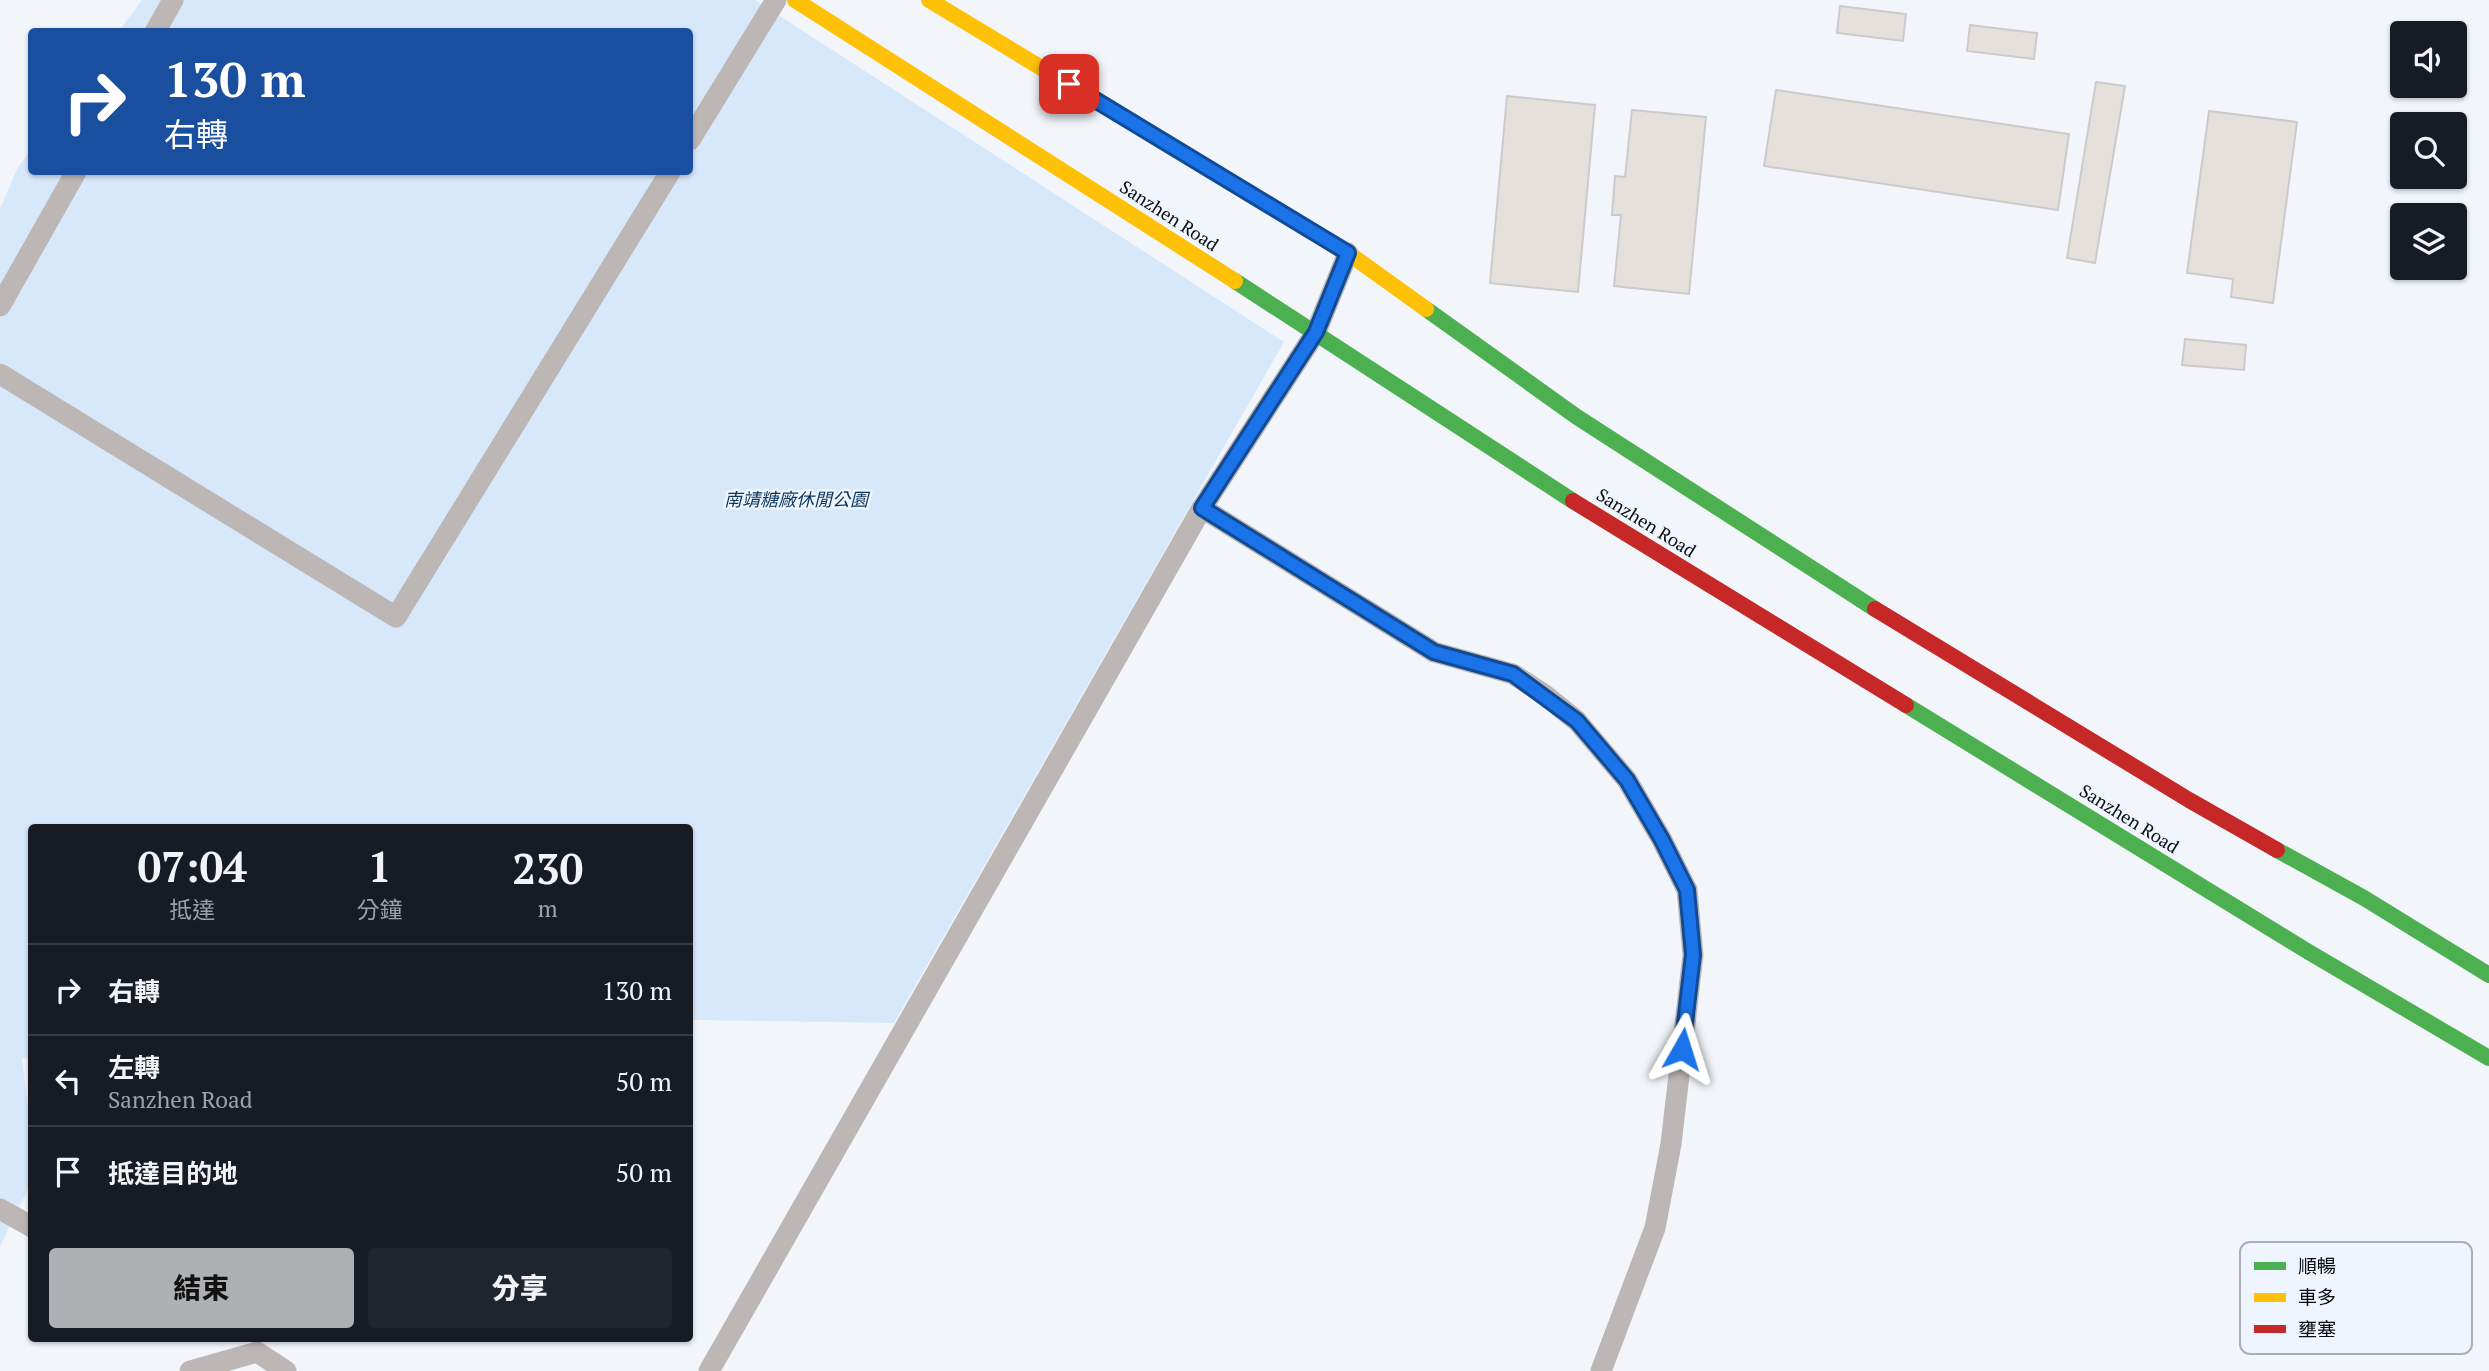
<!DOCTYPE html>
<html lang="zh-TW">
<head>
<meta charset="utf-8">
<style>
	:root { --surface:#171b24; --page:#20242c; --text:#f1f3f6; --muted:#9ea1a6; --line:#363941; --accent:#aeb0b3 }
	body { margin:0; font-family:"PT Serif","Noto Sans TC",serif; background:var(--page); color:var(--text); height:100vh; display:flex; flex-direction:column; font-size:26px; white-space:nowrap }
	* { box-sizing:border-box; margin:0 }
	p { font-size:23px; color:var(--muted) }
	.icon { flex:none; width:38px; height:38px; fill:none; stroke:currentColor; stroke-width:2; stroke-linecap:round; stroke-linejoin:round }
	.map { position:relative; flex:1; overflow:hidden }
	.side { position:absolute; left:28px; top:824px; width:665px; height:518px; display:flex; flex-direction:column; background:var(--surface); border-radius:7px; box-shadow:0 2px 5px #0004 }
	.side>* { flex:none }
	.top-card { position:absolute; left:28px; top:28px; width:665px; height:147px; border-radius:7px; box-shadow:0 2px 5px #0004; background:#1a4fa0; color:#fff; overflow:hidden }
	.buttons { position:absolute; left:2390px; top:21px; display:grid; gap:14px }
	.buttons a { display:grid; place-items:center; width:77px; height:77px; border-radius:7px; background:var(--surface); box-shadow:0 2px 5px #0004; font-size:35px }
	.pin { position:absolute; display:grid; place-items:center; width:60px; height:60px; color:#fff; margin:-30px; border-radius:14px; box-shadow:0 4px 10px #0006 }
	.me { position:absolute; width:77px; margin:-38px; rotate:6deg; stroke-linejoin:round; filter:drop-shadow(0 0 5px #0008) }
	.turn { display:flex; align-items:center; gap:24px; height:147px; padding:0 21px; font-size:32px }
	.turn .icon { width:91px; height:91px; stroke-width:2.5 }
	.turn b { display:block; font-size:49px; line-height:60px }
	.eta { display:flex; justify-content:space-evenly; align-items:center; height:119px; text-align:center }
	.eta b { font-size:42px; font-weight:800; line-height:49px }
	.primary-button { display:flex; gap:14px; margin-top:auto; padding:14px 21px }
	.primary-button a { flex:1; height:80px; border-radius:7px; background:var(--accent); color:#111; font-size:28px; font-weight:800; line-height:80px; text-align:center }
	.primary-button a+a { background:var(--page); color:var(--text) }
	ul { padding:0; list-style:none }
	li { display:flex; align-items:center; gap:21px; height:91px; padding:0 21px; border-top:2px solid var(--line) }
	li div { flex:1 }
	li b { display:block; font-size:26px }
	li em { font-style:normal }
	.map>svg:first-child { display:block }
	.green { fill:#d8e8fb }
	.building { fill:#e6e0dc; stroke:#cbcbcb; stroke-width:2 }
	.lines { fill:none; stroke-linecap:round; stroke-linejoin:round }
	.lane { stroke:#bcb6b5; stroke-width:21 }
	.fast { stroke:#4caf50; stroke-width:16 }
	.slow { stroke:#ffc107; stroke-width:16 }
	.jam { stroke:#c62828; stroke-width:16 }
	.route-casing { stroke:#114b97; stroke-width:18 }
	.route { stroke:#1a73e8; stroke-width:12 }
	.labels { text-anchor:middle; stroke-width:5; stroke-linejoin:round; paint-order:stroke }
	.street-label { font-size:18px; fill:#0b0d10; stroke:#eef5fe }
	.park-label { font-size:18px; font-style:italic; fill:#0b355d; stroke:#eef5fe }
	.key { fill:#eef5fe; stroke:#aaafb7; stroke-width:2 }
	.key-label { font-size:19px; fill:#0b0d10 }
</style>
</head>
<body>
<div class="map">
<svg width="2489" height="1371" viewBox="0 0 2489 1371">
	<rect width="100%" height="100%" fill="#f2f6fa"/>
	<polygon class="green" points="142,0 755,0 1284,342 894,1023 690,1020 690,828 32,828 31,1059 22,1058 31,1135 31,1183 0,1246 0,209 17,169 31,149 32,172 690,172 690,32 119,31"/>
	<g class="building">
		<polygon points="1840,6 1906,14 1903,41 1837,33"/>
		<polygon points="1970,25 2037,33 2034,59 1967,51"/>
		<polygon points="2096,82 2125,86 2095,263 2067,258"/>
		<polygon points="1776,90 2069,134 2058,210 1764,166"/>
		<polygon points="1507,96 1595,105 1578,292 1490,283"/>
		<polygon points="1632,110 1706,117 1689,294 1614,286 1621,215 1612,215 1615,176 1625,177"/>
		<polygon points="2209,111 2297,122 2273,303 2231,297 2233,279 2187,273"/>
		<polygon points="2185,339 2246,345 2244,370 2182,365"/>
	</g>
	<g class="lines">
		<g class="lane">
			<polyline points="155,32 173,0"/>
			<polyline points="690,140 776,0"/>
			<polyline points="0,306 76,172"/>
			<polyline points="0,374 396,617 670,172"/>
			<polyline points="1202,508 1434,652 1513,674 1545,695 1577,721 1627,780 1662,840 1687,890 1693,955 1671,1144 1655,1228 1601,1371"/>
			<polyline points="0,1209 32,1227"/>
			<polyline points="190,1371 257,1352 286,1371"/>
			<polyline points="709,1371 1202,508 1316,332 1348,253"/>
		</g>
		<g class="fast">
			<polyline points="1235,281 1573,501"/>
			<polyline points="1426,309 1577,417 1875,609"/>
			<polyline points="1906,705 2307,951 2489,1058"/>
			<polyline points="2277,850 2364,898 2489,975"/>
		</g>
		<g class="slow">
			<polyline points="795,0 1235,281"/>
			<polyline points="929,0 1348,253 1426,309"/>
		</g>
		<g class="jam">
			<polyline points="1573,501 1906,705"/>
			<polyline points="1875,609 2189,800 2277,850"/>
		</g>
	</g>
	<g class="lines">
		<g class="route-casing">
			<polyline id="route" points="1069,84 1348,253 1316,332 1202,508 1434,652 1513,674 1577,721 1627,780 1662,840 1687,890 1693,955 1682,1049"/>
		</g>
		<use href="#route" class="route"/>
	</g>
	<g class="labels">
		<g class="street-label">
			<text transform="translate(1169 216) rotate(33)" y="6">Sanzhen Road</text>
			<text transform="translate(1646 523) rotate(32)" y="6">Sanzhen Road</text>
			<text transform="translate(2129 819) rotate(32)" y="6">Sanzhen Road</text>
		</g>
		<g class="park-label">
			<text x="796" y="506">南靖糖廠休閒公園</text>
		</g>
	</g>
	<rect x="2240" y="1242" width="232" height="112" rx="10" class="key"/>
	<rect x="2254" y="1262" width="32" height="8" fill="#4caf50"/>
	<rect x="2254" y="1293" width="32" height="9" fill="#ffc107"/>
	<rect x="2254" y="1325" width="32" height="8" fill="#c62828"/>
	<g class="key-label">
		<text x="2298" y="1273">順暢</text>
		<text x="2298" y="1304">車多</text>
		<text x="2298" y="1336">壅塞</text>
	</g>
</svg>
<div class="buttons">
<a><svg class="icon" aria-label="sound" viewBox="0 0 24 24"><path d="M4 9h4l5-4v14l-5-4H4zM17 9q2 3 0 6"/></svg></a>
<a><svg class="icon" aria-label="search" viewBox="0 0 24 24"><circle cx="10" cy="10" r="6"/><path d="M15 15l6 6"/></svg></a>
<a><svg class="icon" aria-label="layers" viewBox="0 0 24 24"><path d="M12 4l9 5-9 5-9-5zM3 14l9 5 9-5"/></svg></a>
</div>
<div class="pin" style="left:1069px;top:84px;background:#d93025"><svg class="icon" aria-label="arrive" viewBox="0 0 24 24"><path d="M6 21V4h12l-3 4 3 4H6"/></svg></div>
<svg class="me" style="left:1682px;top:1049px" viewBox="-20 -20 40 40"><path d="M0-17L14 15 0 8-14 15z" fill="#1a73e8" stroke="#fff" stroke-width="4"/></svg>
<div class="top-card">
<div class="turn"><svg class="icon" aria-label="right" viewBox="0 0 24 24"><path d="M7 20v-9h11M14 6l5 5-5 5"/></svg><div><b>130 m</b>右轉</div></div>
</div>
<section class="side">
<div class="eta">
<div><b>07:04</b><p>抵達</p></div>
<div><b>1</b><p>分鐘</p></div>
<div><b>230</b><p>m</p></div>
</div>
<ul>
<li><svg class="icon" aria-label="right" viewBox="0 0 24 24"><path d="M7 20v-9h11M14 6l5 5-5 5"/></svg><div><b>右轉</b></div><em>130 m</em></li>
<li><svg class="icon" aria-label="left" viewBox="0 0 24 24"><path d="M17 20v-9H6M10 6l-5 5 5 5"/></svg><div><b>左轉</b><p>Sanzhen Road</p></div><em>50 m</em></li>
<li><svg class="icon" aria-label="arrive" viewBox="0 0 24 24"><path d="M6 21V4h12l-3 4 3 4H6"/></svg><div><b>抵達目的地</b></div><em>50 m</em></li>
</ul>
<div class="primary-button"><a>結束</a><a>分享</a></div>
</section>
</div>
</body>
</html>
